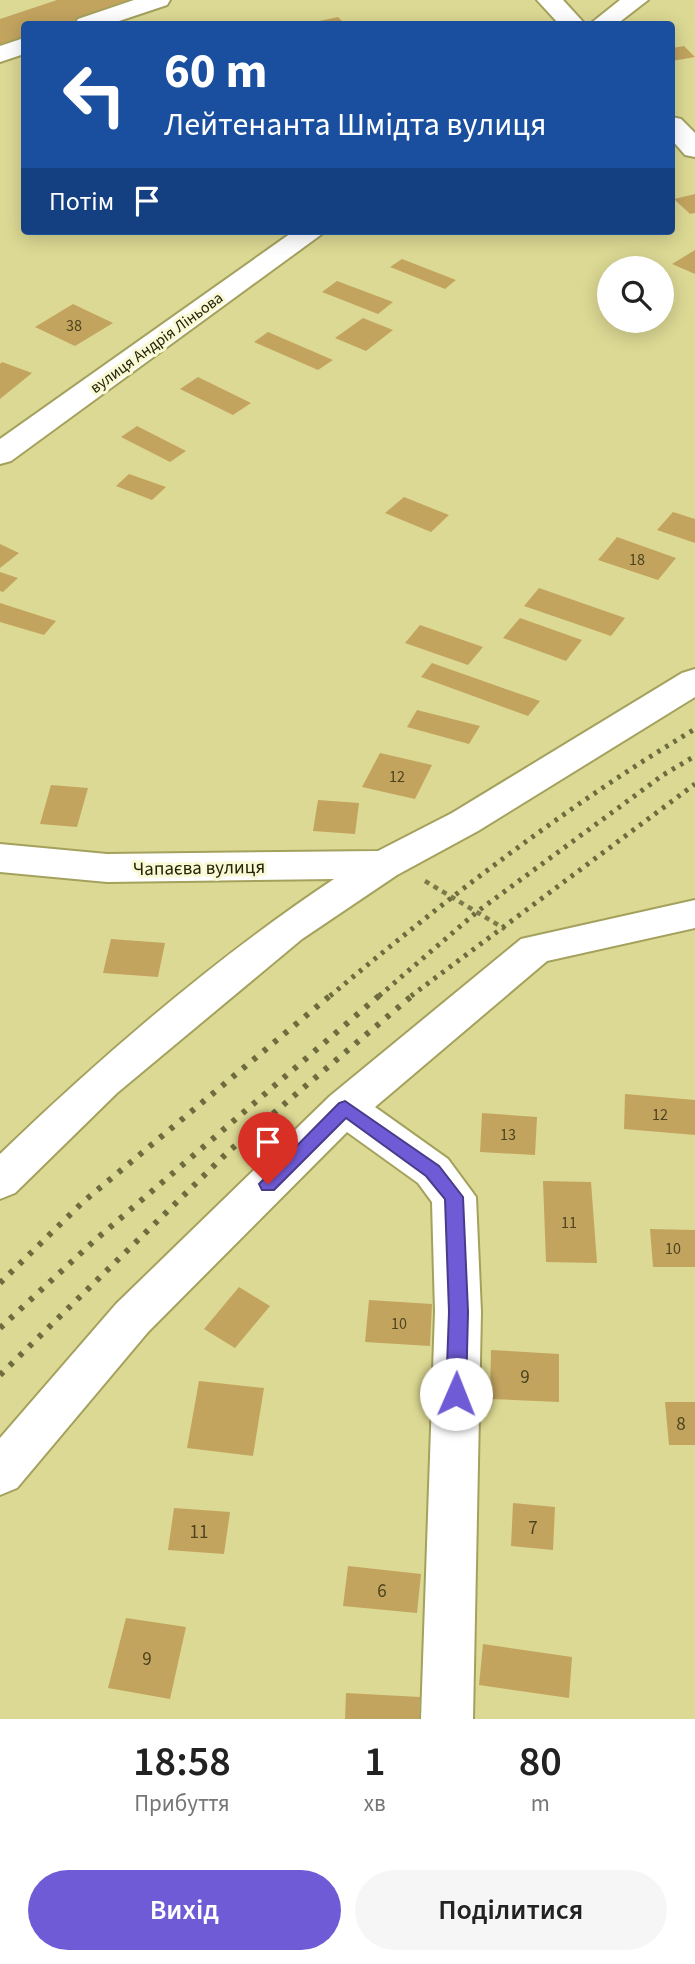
<!DOCTYPE html>
<html lang="uk">
<head>
<meta charset="utf-8">
<style>
	:root { --surface:#fff; --page:#f6f6f6; --text:#222; --muted:#767676; --accent:#6f5bd5 }
	body { margin:0; font-family:"Source Sans 3",sans-serif; background:var(--page); color:var(--text); height:100vh; display:flex; flex-direction:column; font-size:26px; white-space:nowrap }
	* { box-sizing:border-box; margin:0 }
	p { font-size:23px; color:var(--muted) }
	.icon { flex:none; width:38px; height:38px; fill:none; stroke:currentColor; stroke-width:2; stroke-linecap:round; stroke-linejoin:round }
	.map { position:relative; height:1719px; overflow:hidden }
	.panel { display:flex; flex-direction:column; background:var(--surface); flex:1 }
	.panel>* { flex:none }
	.hud { position:absolute; left:21px; top:21px; width:654px; height:214px; border-radius:7px; box-shadow:0 4px 18px #0003; background:#1a4fa0; color:#fff; overflow:hidden }
	.tools { position:absolute; left:597px; top:256px; display:grid; gap:14px }
	.tools a { display:grid; place-items:center; width:77px; height:77px; border-radius:50%; background:var(--surface); box-shadow:0 4px 18px #0003; font-size:35px }
	.pin { position:absolute; display:grid; place-items:center; width:60px; height:60px; color:#fff; margin:-72px -30px; border-radius:50% 50% 50% 0; rotate:-45deg; box-shadow:0 0 7px #0007 }
	.pin .icon { rotate:45deg }
	.me { position:absolute; width:77px; margin:-38px; rotate:1deg; stroke-linejoin:round; filter:drop-shadow(0 0 5px #0008) }
	.turn { display:flex; align-items:center; gap:24px; height:147px; padding:0 28px; font-size:32px }
	.turn .icon { width:91px; height:91px; stroke-width:2.5 }
	.turn b { display:block; font-size:49px; line-height:60px }
	.then { display:flex; align-items:center; height:66px; padding:0 28px; background:#0003; gap:14px; font-size:26px }
	.eta { display:flex; justify-content:space-evenly; align-items:center; height:119px; text-align:center }
	.eta b { font-size:42px; font-weight:600; line-height:49px }
	.button { display:flex; gap:14px; margin-top:auto; padding:14px 28px }
	.button a { flex:1; height:80px; border-radius:42px; background:var(--accent); color:#fff; font-size:28px; font-weight:600; line-height:80px; text-align:center }
	.button a+a { background:var(--page); color:var(--text) }
	.map>svg:first-child { display:block }
	.building { fill:#c3a45f }
	.lines { fill:none; stroke-linecap:round; stroke-linejoin:round }
	.minor-casing { stroke:#a4a15d; stroke-width:4 }
	.path { stroke:#7c7a4a; stroke-width:4.5; stroke-dasharray:5 5; stroke-linecap:butt }
	.minor { fill:#fff; fill-rule:evenodd }
	.rail-far1 { stroke:#6e6c3f; stroke-width:5; stroke-dasharray:3.5 6; stroke-linecap:butt }
	.rail { stroke:#6e6c3f; stroke-width:6; stroke-dasharray:4.5 9; stroke-linecap:butt }
	.route { fill:#6f5bd5; stroke:#483b8a; stroke-width:2 }
	.labels { text-anchor:middle; stroke-width:6; stroke-linejoin:round; paint-order:stroke }
	.number-label { font-size:16px; fill:#4c441d }
	.far-street-label { font-size:16px; fill:#252407; stroke:#f9f9d6 }
	.street-label { font-size:19px; fill:#252407; stroke:#f9f9d6 }
	.near-number-label { font-size:19px; fill:#4c441d }
</style>
</head>
<body>
<div class="map">
<svg width="695" height="1719" viewBox="0 0 695 1719">
	<rect width="100%" height="100%" fill="#dcd994"/>
	<g class="building">
		<polygon points="57,0 136,0 65,24 24,24 24,38 0,47 0,19"/>
		<polygon points="338,17 345,24 310,24 310,23"/>
		<polygon points="684,46 695,57 672,61 672,48"/>
		<polygon points="695,194 695,213 690,214 674,199"/>
		<polygon points="695,250 695,274 672,264"/>
		<polygon points="402,259 456,280 445,289 390,267"/>
		<polygon points="337,281 393,302 378,314 322,292"/>
		<polygon points="73,304 113,323 75,346 35,327"/>
		<polygon points="363,318 393,330 366,351 335,338"/>
		<polygon points="268,332 333,360 318,370 254,342"/>
		<polygon points="2,362 32,373 0,399 0,364"/>
		<polygon points="198,377 251,403 233,415 180,389"/>
		<polygon points="137,426 186,451 170,462 121,437"/>
		<polygon points="129,474 166,487 152,500 116,486"/>
		<polygon points="404,497 449,515 431,532 385,513"/>
		<polygon points="673,512 695,519 695,543 657,530"/>
		<polygon points="617,537 676,558 658,580 598,560"/>
		<polygon points="0,544 19,553 0,568"/>
		<polygon points="0,572 18,578 3,592 0,591"/>
		<polygon points="539,588 625,618 611,636 524,606"/>
		<polygon points="0,603 56,621 44,635 0,622"/>
		<polygon points="520,618 582,640 566,661 503,638"/>
		<polygon points="420,625 483,647 468,665 405,643"/>
		<polygon points="432,663 540,701 528,716 421,677"/>
		<polygon points="417,710 480,726 469,744 407,727"/>
		<polygon points="380,753 432,765 415,799 362,787"/>
		<polygon points="51,785 88,788 77,827 40,824"/>
		<polygon points="318,800 359,803 355,834 313,831"/>
		<polygon points="111,939 165,943 158,977 103,973"/>
		<polygon points="625,1094 695,1100 695,1135 624,1129"/>
		<polygon points="482,1113 537,1117 535,1155 480,1152"/>
		<polygon points="543,1181 591,1182 597,1263 546,1262"/>
		<polygon points="650,1229 695,1230 695,1267 653,1267"/>
		<polygon points="239,1287 270,1306 235,1348 204,1329"/>
		<polygon points="369,1300 432,1304 430,1346 365,1342"/>
		<polygon points="491,1350 559,1354 559,1402 490,1399"/>
		<polygon points="199,1381 264,1388 253,1456 187,1448"/>
		<polygon points="665,1402 695,1402 695,1445 669,1445"/>
		<polygon points="513,1503 555,1507 553,1550 511,1546"/>
		<polygon points="174,1508 230,1512 224,1554 168,1550"/>
		<polygon points="348,1566 421,1574 417,1613 343,1606"/>
		<polygon points="126,1618 186,1627 170,1699 108,1688"/>
		<polygon points="483,1644 572,1657 569,1698 479,1685"/>
		<polygon points="346,1693 420,1697 419,1719 345,1719"/>
	</g>
	<g class="lines">
		<g class="minor-casing">
			<g id="minor">
				<polygon points="134,0 170,0 167,5 110,24 75,24 78,19"/>
				<polygon points="537,0 563,0 585,24 559,24"/>
				<polygon points="620,0 648,0 617,24 590,24"/>
				<polygon points="24,38 24,54 0,62 0,46"/>
				<polygon points="672,117 681,119 695,133 695,157 685,155 672,140"/>
				<polygon points="294,231 326,231 11,461 0,464 0,439"/>
				<path d="M695 669V697L478 831 397 875 302 939 117 1093 15 1193 0 1199V1154C104 1054 214 959 334 879L107 882 0 872V844L107 854 378 851 452 813 682 673Z"/>
				<polygon points="695,900 695,928 547,961 375,1107 448,1159 476,1197 481,1312 473,1719 421,1719 435,1312 432,1202 418,1183 347,1132 148,1332 17,1488 0,1495 0,1438 116,1304 330,1096 521,939"/>
			</g>
		</g>
		<polyline class="path" points="425,881 505,929"/>
		<use href="#minor" class="minor"/>
		<g class="rail-far1">
			<path d="M330 996C446 899 565 807 695 729"/>
			<polyline points="379,996 478,911 663,775 695,756"/>
			<polyline points="411,996 695,784"/>
		</g>
		<g class="rail">
			<polyline points="0,1283 83,1202 332,994"/>
			<polyline points="0,1328 94,1241 381,994"/>
			<polyline points="0,1375 229,1151 414,994"/>
		</g>
	</g>
	<polygon class="route" points="345,1101 439,1166 463,1197 468,1312 466,1394 463,1400 456,1402 449,1400 446,1394 449,1312 445,1199 426,1176 346,1118 274,1190 262,1190 259,1184 339,1103"/>
	<g class="labels">
		<g class="number-label">
			<text x="74" y="331">38</text>
			<text x="637" y="565">18</text>
			<text x="397" y="782">12</text>
			<text x="660" y="1120">12</text>
			<text x="508" y="1140">13</text>
			<text x="569" y="1228">11</text>
			<text x="673" y="1254">10</text>
			<text x="399" y="1329">10</text>
		</g>
		<g class="far-street-label">
			<text transform="translate(156 342) rotate(-36)" y="6">вулиця Андрія Ліньова</text>
		</g>
		<g class="street-label">
			<text transform="translate(199 867) rotate(-1)" y="7">Чапаєва вулиця</text>
		</g>
		<g class="near-number-label">
			<text x="525" y="1383">9</text>
			<text x="681" y="1430">8</text>
			<text x="533" y="1534">7</text>
			<text x="199" y="1538">11</text>
			<text x="382" y="1597">6</text>
			<text x="147" y="1665">9</text>
		</g>
	</g>
</svg>
<div class="tools">
<a><svg class="icon" aria-label="search" viewBox="0 0 24 24"><circle cx="10" cy="10" r="6"/><path d="M15 15l6 6"/></svg></a>
</div>
<div class="pin" style="left:268px;top:1184px;background:#d93025"><svg class="icon" aria-label="arrive" viewBox="0 0 24 24"><path d="M6 21V4h12l-3 4 3 4H6"/></svg></div>
<svg class="me" style="left:456px;top:1394px" viewBox="-20 -20 40 40"><circle r="19" fill="#fff"/><path d="M0-13L10 11 0 6-10 11z" fill="#6f5bd5"/></svg>
<div class="hud">
<div class="turn"><svg class="icon" aria-label="left" viewBox="0 0 24 24"><path d="M17 20v-9H6M10 6l-5 5 5 5"/></svg><div><b>60 m</b>Лейтенанта Шмідта вулиця</div></div>
<div class="then">Потім<svg class="icon" aria-label="arrive" viewBox="0 0 24 24"><path d="M6 21V4h12l-3 4 3 4H6"/></svg></div>
</div>
</div>
<section class="panel">
<div class="eta">
<div><b>18:58</b><p>Прибуття</p></div>
<div><b>1</b><p>хв</p></div>
<div><b>80</b><p>m</p></div>
</div>
<div class="button"><a>Вихід</a><a>Поділитися</a></div>
</section>
</body>
</html>
